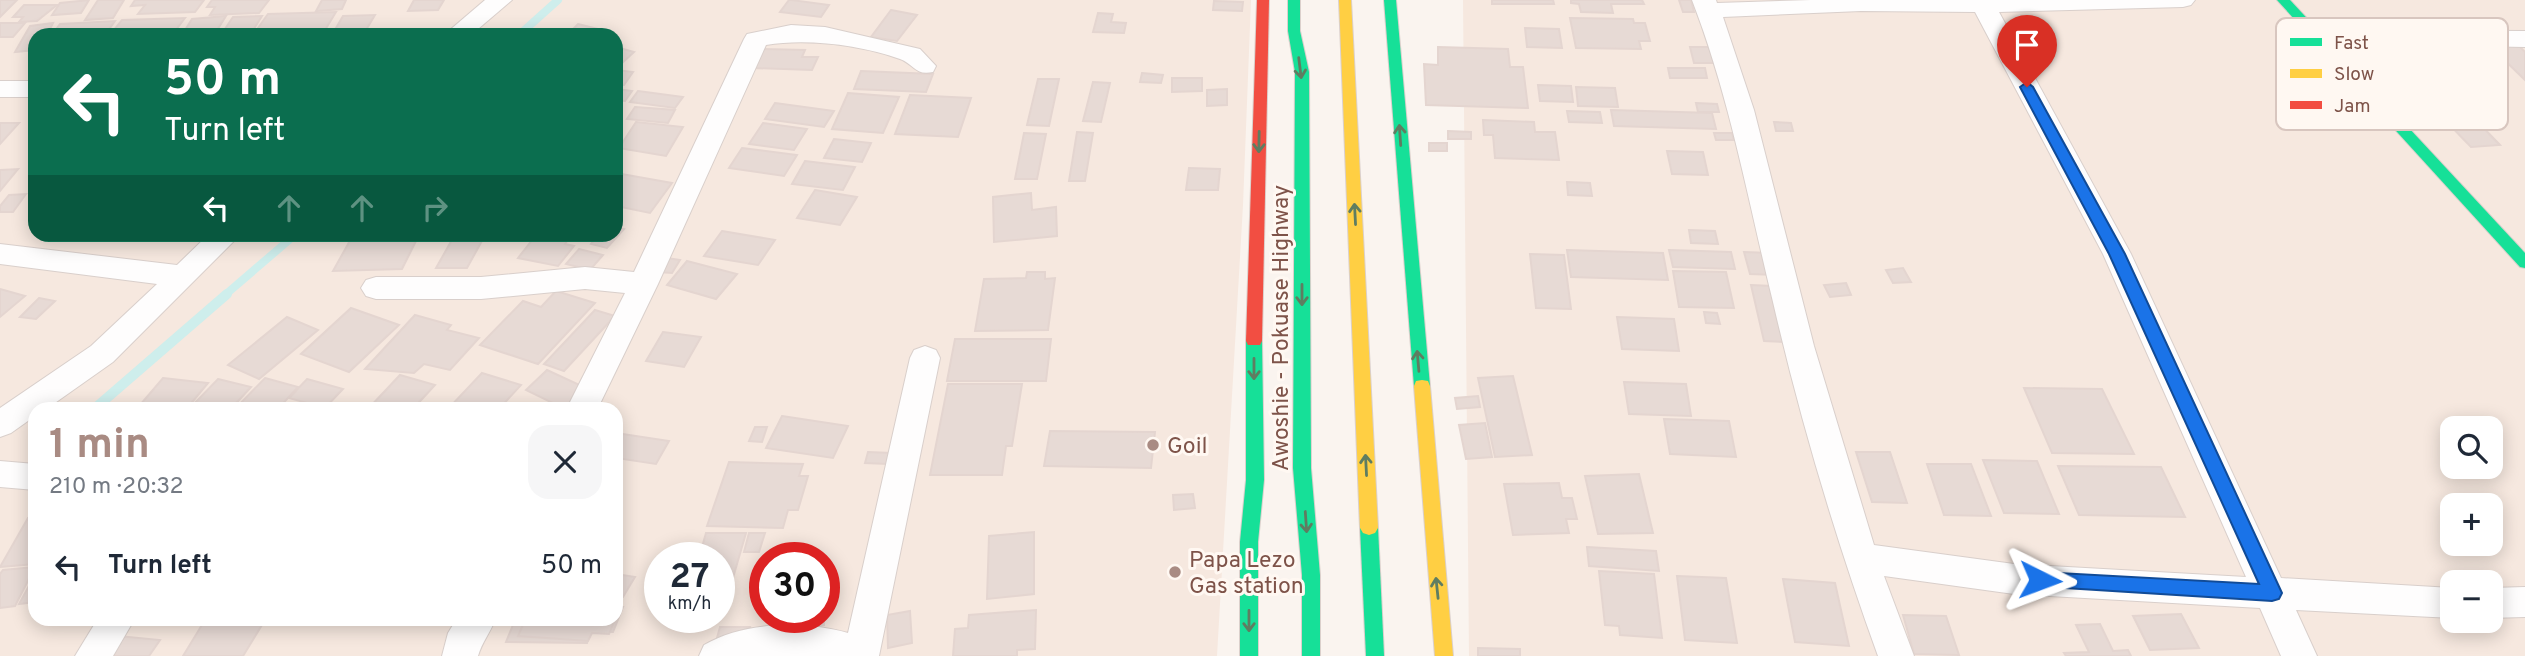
<!DOCTYPE html>
<html lang="en">
<head>
<meta charset="utf-8">
<style>
	:root { --surface:#fff; --page:#f6f6f7; --text:#1f2937; --muted:#747a83; --accent:#a98b83 }
	body { margin:0; font-family:Overpass,sans-serif; background:var(--page); color:var(--text); height:100vh; display:flex; flex-direction:column; font-size:26px; white-space:nowrap }
	* { box-sizing:border-box; margin:0 }
	p { font-size:23px; color:var(--muted) }
	.icon { flex:none; width:38px; height:38px; fill:none; stroke:currentColor; stroke-width:2; stroke-linecap:round; stroke-linejoin:round }
	.map { position:relative; flex:1; overflow:hidden }
	.side { position:absolute; left:28px; top:402px; width:595px; height:224px; display:flex; flex-direction:column; background:var(--surface); border-radius:21px; box-shadow:0 4px 18px #0003 }
	.side>* { flex:none }
	.hud { position:absolute; left:28px; top:28px; width:595px; height:214px; border-radius:21px; box-shadow:0 4px 18px #0003; background:#0b6e4f; color:#fff; overflow:hidden }
	.controls { position:absolute; left:2440px; top:416px; display:grid; gap:14px }
	.controls a { display:grid; place-items:center; width:63px; height:63px; border-radius:14px; background:var(--surface); box-shadow:0 4px 18px #0003; font-size:35px }
	.speed { position:absolute; left:644px; top:542px; display:flex; gap:14px; font-size:35px; font-weight:700; text-align:center }
	.speed>* { display:grid; place-content:center; width:91px; height:91px; border-radius:50%; background:var(--surface); box-shadow:0 4px 18px #0003; line-height:1 }
	.speed small { font-size:18px; font-weight:400 }
	.speed .limit { border:10px solid #d22; background:#fff; color:#111 }
	.pin { position:absolute; display:grid; place-items:center; width:60px; height:60px; color:#fff; margin:-72px -30px; border-radius:50% 50% 50% 0; rotate:-45deg; box-shadow:0 0 7px #0007 }
	.pin .icon { rotate:45deg }
	.me { position:absolute; width:77px; margin:-38px; rotate:93deg; stroke-linejoin:round; filter:drop-shadow(0 0 5px #0008) }
	.turn { display:flex; align-items:center; gap:24px; height:147px; padding:0 21px; font-size:32px }
	.turn .icon { width:91px; height:91px; stroke-width:2.5 }
	.turn b { display:block; font-size:49px; line-height:60px }
	.lanes { display:flex; align-items:center; height:66px; padding:0 21px; background:#0003; justify-content:center; gap:35px; direction:ltr }
	.lanes .off { opacity:.35 }
	.round { display:grid; place-items:center; flex:none; width:74px; height:74px; border-radius:21px; background:var(--page) }
	.overview { display:flex; align-items:center; justify-content:space-between; height:119px; padding:0 21px }
	h1 { font-size:42px; font-weight:700; line-height:52px; color:var(--accent) }
	ul { padding:0; list-style:none }
	li { display:flex; align-items:center; gap:21px; height:91px; padding:0 21px }
	li div { flex:1 }
	li b { display:block; font-size:26px }
	li em { font-style:normal }
	.map>svg:first-child { display:block }
	.residential { fill:#f6e8df; fill-rule:evenodd }
	.lines { fill:none; stroke-linecap:round; stroke-linejoin:round }
	.stream-far1 { stroke:#ceeeec; stroke-width:8 }
	.stream { stroke:#ceeeec; stroke-width:10 }
	.building { fill:#e7dad5; stroke:#e4d5d0; stroke-width:2 }
	.street-casing { stroke:#d9cfcb; stroke-width:2 }
	.fast-casing { stroke:#dbd0cc; stroke-width:2 }
	.slow-casing { stroke:#dbd0cc; stroke-width:2 }
	.jam-casing { stroke:#dbd0cc; stroke-width:2 }
	.street { fill:#fefdfd; fill-rule:evenodd }
	.fast { fill:#16e098; fill-rule:evenodd }
	.slow { fill:#ffcf43; fill-rule:evenodd }
	.jam { fill:#f24e42; fill-rule:evenodd }
	.oneway { stroke:#5f7d61 }
	.route { fill:#1a73e8; stroke:#114b97; stroke-width:2 }
	.poi-dot { fill:#a98b83; stroke:#fff8f2; stroke-width:2.5 }
	.labels { text-anchor:middle; stroke-width:6; stroke-linejoin:round; paint-order:stroke }
	.street-label { font-size:23px; fill:#7e5349; stroke:#fff8f2 }
	.poi-label { font-size:23px; fill:#7e5349; stroke:#fff8f2; text-anchor:start }
	.key { fill:#fff8f2; stroke:#d8c6bf; stroke-width:2 }
	.key-label { font-size:19px; fill:#7e5349 }
</style>
</head>
<body>
<div class="map">
<svg width="2525" height="656" viewBox="0 0 2525 656">
	<rect width="100%" height="100%" fill="#faf4ef"/>
	<g class="residential">
		<path d="M0 0H1251L1243 205 1217 656H0ZM35 35H616V234H35ZM35 410H616V620H35ZM660 558H719V618H660ZM765 558H824V618H765Z"/>
		<path d="M1463 0H2525V656H1469ZM2452 429H2490V467H2452ZM2452 506H2490V544H2452ZM2452 583H2490V621H2452Z"/>
	</g>
	<g class="lines">
		<g class="stream-far1">
			<polyline points="519,35 558,0"/>
			<polyline points="225,295 296,234"/>
		</g>
		<polyline class="stream" points="93,410 227,294"/>
	</g>
	<g class="building">
		<polygon points="0,0 17,0 0,17"/>
		<polygon points="89,0 81,13 52,15 60,3"/>
		<polygon points="98,0 124,0 113,18 85,20"/>
		<polygon points="135,0 204,0 195,12 138,14 145,5 131,6"/>
		<polygon points="212,0 269,0 259,13 210,15 215,7 207,7"/>
		<polygon points="322,0 346,0 342,9 316,11"/>
		<polygon points="414,0 444,0 438,10 408,11"/>
		<polygon points="789,0 791,0 829,5 821,17 780,12"/>
		<polygon points="1492,0 1553,0 1554,4 1492,4"/>
		<polygon points="1571,0 1642,0 1644,4 1611,4 1613,13 1581,12 1579,4 1571,3"/>
		<polygon points="1679,0 1691,0 1694,12 1683,12"/>
		<polygon points="1214,1 1243,2 1242,11 1213,10"/>
		<polygon points="24,5 57,5 37,21 19,22 23,17 13,17"/>
		<polygon points="891,10 917,15 897,41 871,37"/>
		<polygon points="336,12 322,35 253,35 268,14"/>
		<polygon points="1098,13 1113,14 1111,22 1126,23 1124,33 1093,32"/>
		<polygon points="375,15 363,35 332,35 343,16"/>
		<polygon points="226,16 214,35 182,35 192,19"/>
		<polygon points="262,16 250,35 221,35 233,17"/>
		<polygon points="185,18 172,35 110,35 122,20"/>
		<polygon points="1570,18 1633,19 1634,23 1645,23 1650,41 1639,41 1641,49 1576,48"/>
		<polygon points="115,21 105,35 52,35 60,24"/>
		<polygon points="0,23 25,23 13,37 0,37"/>
		<polygon points="53,23 47,35 35,35 35,50 15,52 30,26"/>
		<polygon points="578,24 606,31 602,35 567,35"/>
		<polygon points="1525,28 1559,29 1562,48 1527,47"/>
		<polygon points="2517,44 2525,52 2525,80 2490,46"/>
		<polygon points="616,47 634,52 621,64 616,62"/>
		<polygon points="1438,47 1508,49 1510,67 1523,67 1528,108 1426,105 1424,64 1438,65"/>
		<polygon points="1690,47 1709,47 1714,63 1694,63"/>
		<polygon points="761,49 805,50 802,57 818,57 812,70 752,68"/>
		<polygon points="1668,68 1705,68 1707,78 1670,78"/>
		<polygon points="616,70 633,72 624,85 616,84"/>
		<polygon points="861,71 933,74 926,92 854,89"/>
		<polygon points="1142,73 1163,75 1161,83 1140,82"/>
		<polygon points="1172,78 1202,78 1202,91 1172,92"/>
		<polygon points="1038,79 1059,79 1049,126 1027,125"/>
		<polygon points="1093,82 1110,83 1101,122 1083,121"/>
		<polygon points="1538,85 1571,86 1573,102 1540,101"/>
		<polygon points="1576,87 1615,88 1618,107 1578,106"/>
		<polygon points="616,89 632,91 625,101 616,100"/>
		<polygon points="1227,89 1227,105 1207,106 1207,90"/>
		<polygon points="638,91 683,97 675,108 630,102"/>
		<polygon points="848,93 899,97 883,133 832,129"/>
		<polygon points="910,95 971,98 958,137 895,134"/>
		<polygon points="775,103 834,111 824,127 765,119"/>
		<polygon points="1696,103 1717,104 1719,112 1698,112"/>
		<polygon points="635,107 675,110 668,123 627,119"/>
		<polygon points="1611,110 1712,113 1716,129 1614,126"/>
		<polygon points="1567,111 1600,112 1602,123 1569,122"/>
		<polygon points="2471,115 2500,145 2471,147 2442,117"/>
		<polygon points="1483,120 1534,122 1535,132 1555,132 1559,160 1495,158 1493,135 1484,135"/>
		<polygon points="636,122 683,127 666,156 619,148"/>
		<polygon points="1774,122 1791,123 1793,131 1776,131"/>
		<polygon points="0,123 19,123 0,144"/>
		<polygon points="763,123 807,129 794,150 749,144"/>
		<polygon points="1448,131 1471,132 1471,139 1448,139"/>
		<polygon points="1077,132 1093,133 1085,181 1069,181"/>
		<polygon points="1024,133 1046,134 1037,179 1015,179"/>
		<polygon points="1714,133 1732,133 1734,140 1716,140"/>
		<polygon points="834,139 871,143 862,162 824,158"/>
		<rect x="1429" y="143" width="18" height="8"/>
		<polygon points="742,148 797,155 784,176 729,168"/>
		<polygon points="1667,151 1703,152 1708,175 1672,174"/>
		<polygon points="805,161 855,167 843,190 792,184"/>
		<polygon points="1189,168 1220,169 1218,190 1186,190"/>
		<polygon points="18,169 0,191 0,170"/>
		<polygon points="616,173 672,183 650,213 616,206"/>
		<polygon points="1567,182 1590,183 1592,196 1568,195"/>
		<polygon points="815,190 857,197 840,225 797,218"/>
		<polygon points="1031,193 1032,210 1056,207 1057,236 994,242 993,197"/>
		<polygon points="26,194 13,212 0,212 0,206 9,195"/>
		<polygon points="616,227 624,229 607,248 591,244 599,234 616,234"/>
		<polygon points="1689,230 1715,231 1718,244 1691,243"/>
		<polygon points="722,231 775,240 758,265 704,256"/>
		<polygon points="537,234 572,234 565,244 574,246 558,266 518,258"/>
		<polygon points="419,235 402,269 333,271 352,237"/>
		<polygon points="453,238 483,239 467,268 436,268"/>
		<polygon points="579,249 603,255 590,270 566,264"/>
		<polygon points="1567,250 1663,253 1668,280 1571,277"/>
		<polygon points="1669,250 1731,252 1735,269 1673,267"/>
		<polygon points="1744,252 1770,253 1776,275 1750,274"/>
		<polygon points="1530,254 1564,255 1571,309 1536,308"/>
		<polygon points="667,258 680,260 672,273 659,272"/>
		<polygon points="687,261 737,274 716,299 667,285"/>
		<polygon points="1903,268 1911,282 1893,283 1886,270"/>
		<polygon points="1673,271 1726,272 1734,308 1679,307"/>
		<polygon points="1027,272 1045,272 1045,279 1055,278 1048,330 975,331 984,279 1026,278"/>
		<polygon points="1846,283 1851,295 1830,297 1824,285"/>
		<polygon points="1751,285 1772,286 1786,342 1764,341"/>
		<polygon points="0,289 25,296 0,317"/>
		<polygon points="556,291 595,303 538,364 480,345 523,301 541,307"/>
		<polygon points="39,298 55,301 36,319 20,317"/>
		<polygon points="351,308 399,325 349,372 301,354"/>
		<polygon points="595,310 615,316 564,371 544,364"/>
		<polygon points="1704,312 1717,313 1720,324 1706,323"/>
		<polygon points="415,315 451,325 447,330 479,338 450,370 424,364 414,373 365,369"/>
		<polygon points="287,317 318,330 259,379 228,365"/>
		<polygon points="1617,317 1674,319 1679,351 1622,349"/>
		<polygon points="663,332 701,337 684,367 646,361"/>
		<polygon points="955,339 1051,339 1046,381 947,381"/>
		<polygon points="547,370 586,388 564,410 549,410 555,404 526,390"/>
		<polygon points="482,373 521,385 498,410 447,410"/>
		<polygon points="400,375 435,385 412,410 367,410"/>
		<polygon points="1513,376 1532,455 1495,457 1478,378"/>
		<polygon points="163,378 208,383 189,406 176,405 173,409 140,405"/>
		<polygon points="265,378 298,387 277,410 234,410"/>
		<polygon points="218,379 251,387 230,410 188,410"/>
		<polygon points="307,379 343,389 325,408 289,398"/>
		<polygon points="1624,382 1686,384 1691,416 1629,414"/>
		<polygon points="948,384 1022,384 1012,446 1006,446 1002,475 930,475"/>
		<polygon points="2024,388 2102,389 2134,454 2052,453"/>
		<polygon points="1478,396 1480,407 1457,409 1455,398"/>
		<polygon points="782,416 848,426 833,458 766,448"/>
		<polygon points="1664,419 1729,421 1736,457 1670,454"/>
		<polygon points="1485,423 1492,457 1466,459 1459,425"/>
		<polygon points="755,427 767,427 762,442 749,441"/>
		<polygon points="1050,431 1155,432 1151,468 1044,466"/>
		<polygon points="616,433 669,441 656,464 616,458"/>
		<polygon points="868,452 891,453 888,464 865,463"/>
		<polygon points="1856,452 1890,452 1907,503 1872,502"/>
		<polygon points="1983,460 2037,461 2059,514 2004,513"/>
		<polygon points="729,462 803,464 799,476 808,476 798,510 788,510 783,528 707,526"/>
		<polygon points="1927,464 1971,464 1991,516 1944,515"/>
		<polygon points="2058,466 2161,467 2185,517 2079,515"/>
		<polygon points="1639,474 1653,533 1598,534 1585,476"/>
		<polygon points="1559,483 1562,498 1572,498 1577,519 1566,519 1569,533 1513,535 1504,484"/>
		<polygon points="1193,494 1195,508 1174,510 1173,495"/>
		<polygon points="35,517 35,564 0,567 28,518"/>
		<polygon points="1034,532 1034,594 987,599 989,536"/>
		<polygon points="706,533 746,533 730,588 719,588 719,558 699,558"/>
		<polygon points="749,533 765,533 759,552 744,552"/>
		<polygon points="1587,547 1656,551 1659,571 1589,566"/>
		<polygon points="35,567 15,606 0,608 0,574 3,570"/>
		<polygon points="1599,571 1654,574 1662,638 1620,635 1619,626 1605,625"/>
		<polygon points="616,574 635,577 623,597 616,596"/>
		<polygon points="35,575 35,602 19,604"/>
		<polygon points="1677,576 1726,578 1737,643 1685,640"/>
		<polygon points="1783,579 1835,583 1849,646 1795,642"/>
		<polygon points="616,607 623,607 613,632 591,632 587,643 506,642 515,620 616,620"/>
		<polygon points="1036,610 1035,649 1017,650 1017,656 953,656 955,629 968,628 969,615"/>
		<polygon points="910,611 912,643 888,648 887,615"/>
		<polygon points="2181,614 2199,648 2150,650 2133,616"/>
		<polygon points="1903,615 1946,616 1959,655 1914,654"/>
		<polygon points="775,618 824,618 824,625 774,630"/>
		<polygon points="205,620 265,620 243,656 183,656"/>
		<polygon points="525,620 615,620 609,634 592,633 588,641 518,636"/>
		<polygon points="2100,624 2113,651 2128,650 2131,656 2066,656 2064,653 2089,652 2076,625"/>
		<polygon points="720,627 750,627 746,639 717,638"/>
		<polygon points="118,636 160,640 149,656 104,656"/>
		<polygon points="1478,648 1520,649 1520,656 1478,656"/>
	</g>
	<g class="lines">
		<g class="street-casing">
			<g id="street">
				<polygon points="485,0 512,0 471,35 444,35"/>
				<path d="M1692 0H1716L1717 3 1811 0H2195L2191 5 2183 7 1999 12 2131 254 2281 578 2452 588V618L2296 610 2317 656H2281L2260 608 2014 594 1884 576 1914 656H1878C1836 540 1801 423 1773 302 1748 200 1730 98 1692 0ZM1861 11 1975 12 2103 254 2246 577 2014 564 1874 545 1814 346 1754 110 1723 17Z"/>
				<path d="M791 25 825 27 920 49 936 66 933 72C915 76 914 64 900 59 860 45 807 38 766 45L658 284 597 410H566L625 293 585 289 481 299H376L366 296 361 288 366 280 376 277H481L585 267 634 272 744 39 747 34Z"/>
				<polygon points="2317,30 2525,31 2525,47 2308,43 2305,38 2308,33"/>
				<rect x="0" y="81" width="35" height="16"/>
				<polygon points="209,234 241,234 113,362 45,410 35,410 35,416 11,433 0,437 0,408 91,346 157,284 0,264 0,244 177,265"/>
				<path d="M925 346 936 350 940 358 879 656H699L704 645C745 621 804 621 848 633L910 358 914 350Z"/>
				<polygon points="0,461 35,464 35,490 0,487"/>
				<polygon points="2525,587 2525,617 2490,618 2490,588"/>
				<polygon points="97,620 134,620 113,656 75,656"/>
				<path d="M456 620H495C490 633 482 642 478 656H442L448 633Z"/>
			</g>
		</g>
		<g class="fast-casing">
			<g id="fast">
				<polygon points="1288,0 1300,0 1300,31 1309,72 1311,468 1320,575 1320,656 1302,656 1302,575 1293,468 1295,72 1288,31"/>
				<polygon points="1384,0 1396,0 1430,386 1428,391 1416,391 1414,386"/>
				<polygon points="2277,0 2290,0 2525,253 2525,268 2520,267"/>
				<polygon points="1254,335 1260,337 1262,341 1264,480 1258,542 1258,656 1240,656 1240,542 1246,480 1246,341 1248,337"/>
				<polygon points="1369,521 1375,523 1378,528 1384,656 1366,656 1360,528 1363,523"/>
			</g>
		</g>
		<g class="slow-casing">
			<g id="slow">
				<polygon points="1339,0 1351,0 1378,528 1375,533 1369,535 1363,533 1360,528"/>
				<polygon points="1422,380 1428,381 1430,386 1453,656 1435,656 1414,386 1416,381"/>
			</g>
		</g>
		<g class="jam-casing">
			<polygon id="jam" points="1257,0 1269,0 1262,341 1260,345 1248,345 1246,341"/>
		</g>
		<use href="#street" class="street"/>
		<use href="#fast" class="fast"/>
		<use href="#slow" class="slow"/>
		<use href="#jam" class="jam"/>
	</g>
	<defs><path id="oneway-shaft" d="M-6 0H5M1.5-3L5.5 0L1.5 3" fill="none" stroke-width="1.6" stroke-linecap="round" stroke-linejoin="round" transform="scale(1.75)"/></defs>
	<g class="oneway">
		<use href="#oneway-shaft" transform="translate(1300 68) rotate(83)"/>
		<use href="#oneway-shaft" transform="translate(1400 135) rotate(-94)"/>
		<use href="#oneway-shaft" transform="translate(1259 142) rotate(91)"/>
		<use href="#oneway-shaft" transform="translate(1355 214) rotate(-93)"/>
		<use href="#oneway-shaft" transform="translate(1302 295) rotate(90)"/>
		<use href="#oneway-shaft" transform="translate(1418 361) rotate(-95)"/>
		<use href="#oneway-shaft" transform="translate(1254 369) rotate(90)"/>
		<use href="#oneway-shaft" transform="translate(1366 465) rotate(-93)"/>
		<use href="#oneway-shaft" transform="translate(1306 522) rotate(86)"/>
		<use href="#oneway-shaft" transform="translate(1437 588) rotate(-96)"/>
		<use href="#oneway-shaft" transform="translate(1249 621) rotate(90)"/>
	</g>
	<polygon class="route" points="2027,82 2033,87 2125,254 2282,593 2279,599 2272,601 2033,586 2030,580 2033,574 2040,572 2259,584 2109,254 2020,87"/>
	<g class="poi-dot">
		<circle cx="1153" cy="445" r="7"/>
		<circle cx="1175" cy="572" r="7"/>
	</g>
	<g class="labels">
		<g class="street-label">
			<text transform="translate(1280 328) rotate(-90)" y="8">Awoshie - Pokuase Highway</text>
		</g>
		<g class="poi-label">
			<text x="1167" y="453">Goil</text>
			<text x="1189" y="567">Papa Lezo<tspan x="1189" dy="26">Gas station</tspan></text>
		</g>
	</g>
	<rect x="2276" y="18" width="232" height="112" rx="10" class="key"/>
	<rect x="2290" y="38" width="32" height="8" fill="#16e098"/>
	<rect x="2290" y="69" width="32" height="9" fill="#ffcf43"/>
	<rect x="2290" y="101" width="32" height="8" fill="#f24e42"/>
	<g class="key-label">
		<text x="2334" y="49">Fast</text>
		<text x="2334" y="80">Slow</text>
		<text x="2334" y="112">Jam</text>
	</g>
</svg>
<div class="controls">
<a><svg class="icon" aria-label="search" viewBox="0 0 24 24"><circle cx="10" cy="10" r="6"/><path d="M15 15l6 6"/></svg></a>
<a>+</a>
<a>−</a>
</div>
<div class="speed"><div>27<small>km/h</small></div><div class="limit">30</div></div>
<div class="pin" style="left:2027px;top:87px;background:#d93025"><svg class="icon" aria-label="arrive" viewBox="0 0 24 24"><path d="M6 21V4h12l-3 4 3 4H6"/></svg></div>
<svg class="me" style="left:2040px;top:580px" viewBox="-20 -20 40 40"><path d="M0-17L14 15 0 8-14 15z" fill="#1a73e8" stroke="#fff" stroke-width="4"/></svg>
<div class="hud">
<div class="turn"><svg class="icon" aria-label="left" viewBox="0 0 24 24"><path d="M17 20v-9H6M10 6l-5 5 5 5"/></svg><div><b>50 m</b>Turn left</div></div>
<div class="lanes"><svg class="icon" aria-label="left" viewBox="0 0 24 24"><path d="M17 20v-9H6M10 6l-5 5 5 5"/></svg><svg class="icon off" aria-label="ahead" viewBox="0 0 24 24"><path d="M12 20V5M6 11l6-6 6 6"/></svg><svg class="icon off" aria-label="ahead" viewBox="0 0 24 24"><path d="M12 20V5M6 11l6-6 6 6"/></svg><svg class="icon off" aria-label="right" viewBox="0 0 24 24"><path d="M7 20v-9h11M14 6l5 5-5 5"/></svg></div>
</div>
<section class="side">
<div class="overview"><div><h1>1 min</h1><p>210 m · 20:32</p></div><a class="round"><svg class="icon" aria-label="close" viewBox="0 0 24 24"><path d="M6 6l12 12M18 6L6 18"/></svg></a></div>
<ul>
<li><svg class="icon" aria-label="left" viewBox="0 0 24 24"><path d="M17 20v-9H6M10 6l-5 5 5 5"/></svg><div><b>Turn left</b></div><em>50 m</em></li>
</ul>
</section>
</div>
</body>
</html>
